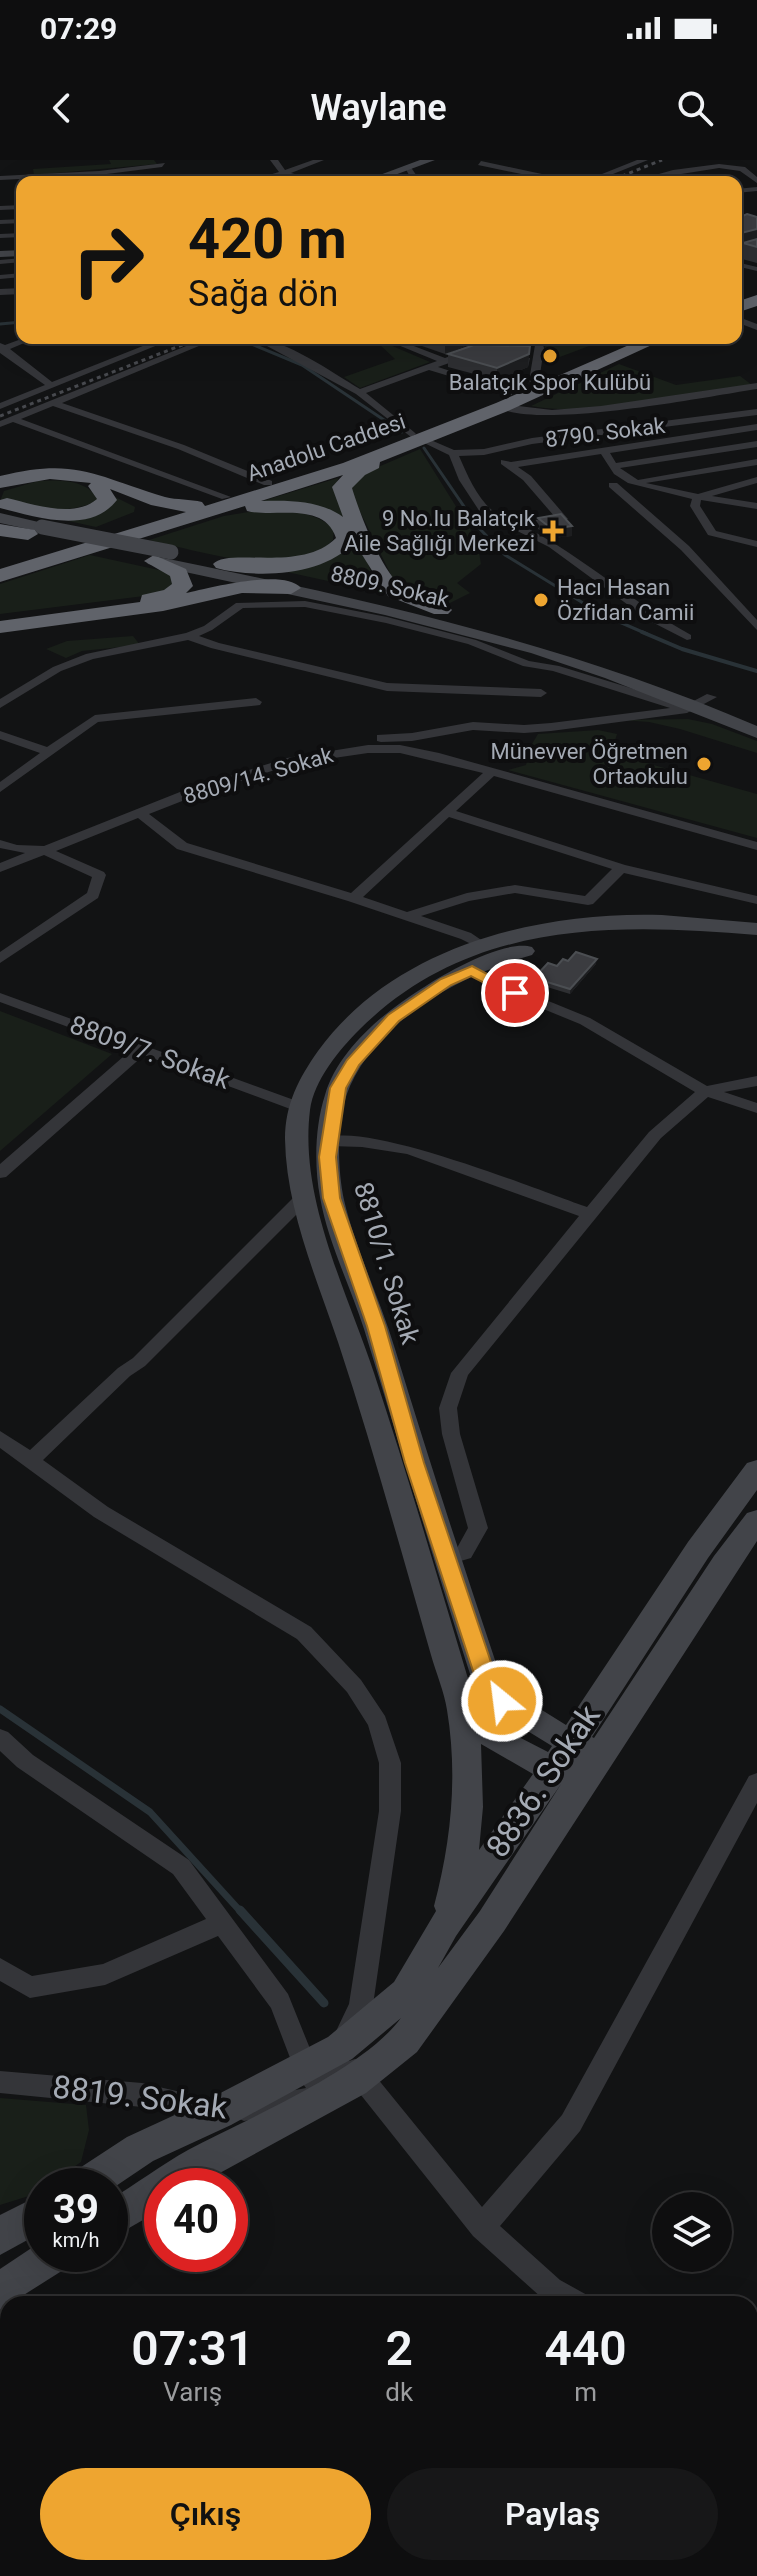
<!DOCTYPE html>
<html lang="tr">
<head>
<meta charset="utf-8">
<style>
	:root { --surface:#0e0e0f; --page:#171718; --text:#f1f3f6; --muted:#9b9c9e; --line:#2e2e2f; --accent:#eea530 }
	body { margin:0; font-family:Roboto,sans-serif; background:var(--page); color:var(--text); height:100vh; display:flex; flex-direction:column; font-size:30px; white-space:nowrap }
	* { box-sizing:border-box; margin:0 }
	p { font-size:26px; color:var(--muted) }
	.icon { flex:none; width:44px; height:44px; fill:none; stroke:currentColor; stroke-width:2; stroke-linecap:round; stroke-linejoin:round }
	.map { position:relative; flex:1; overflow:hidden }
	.sheet { position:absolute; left:0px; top:2136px; width:758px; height:280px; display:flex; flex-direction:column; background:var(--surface); border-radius:24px 24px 0 0; box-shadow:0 8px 32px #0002,0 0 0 2px var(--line) }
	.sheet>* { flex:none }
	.hud { position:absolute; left:16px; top:16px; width:726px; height:168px; border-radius:16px; box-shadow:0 8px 32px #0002,0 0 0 2px var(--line); background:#eea530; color:#111; overflow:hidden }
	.fabs { position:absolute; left:652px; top:2032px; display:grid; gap:16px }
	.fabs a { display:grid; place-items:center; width:80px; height:80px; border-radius:50%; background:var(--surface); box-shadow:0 8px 32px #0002,0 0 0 2px var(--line); font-size:40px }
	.speed { position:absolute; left:24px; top:2008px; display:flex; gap:16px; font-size:40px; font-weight:700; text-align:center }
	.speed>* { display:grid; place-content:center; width:104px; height:104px; border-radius:50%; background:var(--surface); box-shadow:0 8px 32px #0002,0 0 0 2px var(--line); line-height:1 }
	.speed small { font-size:20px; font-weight:400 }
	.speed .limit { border:12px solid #d22; background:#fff; color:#111 }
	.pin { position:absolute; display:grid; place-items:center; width:68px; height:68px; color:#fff; margin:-34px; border:4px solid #fff; border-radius:50%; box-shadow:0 2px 8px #0007 }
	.me { position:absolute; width:88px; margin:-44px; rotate:331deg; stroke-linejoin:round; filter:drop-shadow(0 0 6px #0008) }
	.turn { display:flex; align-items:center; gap:28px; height:168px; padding:0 40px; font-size:36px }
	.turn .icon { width:104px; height:104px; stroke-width:2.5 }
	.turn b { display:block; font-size:56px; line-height:68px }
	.eta { display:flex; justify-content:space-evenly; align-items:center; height:136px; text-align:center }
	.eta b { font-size:48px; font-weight:600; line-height:56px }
	.button { display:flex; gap:16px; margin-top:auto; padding:16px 40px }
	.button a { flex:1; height:92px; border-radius:48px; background:var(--accent); color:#111; font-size:32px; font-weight:600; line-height:92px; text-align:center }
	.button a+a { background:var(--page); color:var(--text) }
	.status { display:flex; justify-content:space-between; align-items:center; height:56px; padding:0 40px; background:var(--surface); direction:ltr }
	.status svg { height:22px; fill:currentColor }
	header { display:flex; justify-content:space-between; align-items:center; height:104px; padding:0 40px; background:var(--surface); font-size:36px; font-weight:600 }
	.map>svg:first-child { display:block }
	.green { fill:#191f19 }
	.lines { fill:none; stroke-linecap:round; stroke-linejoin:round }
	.stream-far3 { stroke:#293237; stroke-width:3 }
	.stream-far2 { stroke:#293237; stroke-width:4 }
	.stream-far1 { stroke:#293237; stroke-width:7 }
	.stream { stroke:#293237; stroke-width:9 }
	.street { fill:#343539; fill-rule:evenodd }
	.secondary { fill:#424449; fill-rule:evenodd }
	.highway { fill:#60636a; fill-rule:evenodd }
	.rail { stroke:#47494e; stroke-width:3; stroke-dasharray:4 4; stroke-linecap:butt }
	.secondary-bridge { stroke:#424449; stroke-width:15 }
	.wall { fill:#2e2f32 }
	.shaded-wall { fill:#1d1e20 }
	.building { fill:#3b3c40; stroke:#4b4e52; stroke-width:2 }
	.route { fill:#eea530; stroke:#9b6b1f; stroke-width:2 }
	.poi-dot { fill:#eea530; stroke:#0e0e0f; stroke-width:3 }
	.labels { text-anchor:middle; stroke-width:8; stroke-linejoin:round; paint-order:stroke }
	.far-poi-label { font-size:22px; fill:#a4aab4; stroke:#0e0e0f; text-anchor:end }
	.far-street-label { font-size:22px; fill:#a4aab4; stroke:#0e0e0f }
	.street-label { font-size:26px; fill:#a4aab4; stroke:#0e0e0f }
	.near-street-label { font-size:32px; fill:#a4aab4; stroke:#0e0e0f }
</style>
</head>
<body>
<div class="status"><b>07:29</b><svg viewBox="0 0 49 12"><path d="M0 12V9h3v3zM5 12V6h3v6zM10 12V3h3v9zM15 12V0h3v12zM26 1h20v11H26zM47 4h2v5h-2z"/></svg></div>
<header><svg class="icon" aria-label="back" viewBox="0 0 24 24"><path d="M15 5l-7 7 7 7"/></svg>Waylane<svg class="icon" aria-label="search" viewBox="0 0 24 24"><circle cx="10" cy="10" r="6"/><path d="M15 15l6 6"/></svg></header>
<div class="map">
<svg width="757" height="2416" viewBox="0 0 757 2416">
	<rect width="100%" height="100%" fill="#121314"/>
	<g class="green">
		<polygon points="109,0 154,0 157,4 34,15 33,9 111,4"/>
		<polygon points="545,178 591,178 597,183 544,203"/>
		<polygon points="377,182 383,182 430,202 360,228 344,217 395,199"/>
		<path d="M619 204 676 225 740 216 752 225C686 235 595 258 531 246Z"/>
		<polygon points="420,289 477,380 481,404 457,423 470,433 448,444 404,430 394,421 349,329 364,313"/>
		<polygon points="338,318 337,326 376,424 383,433 273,409 329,397 343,361 256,343"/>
		<path d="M38 321C60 320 86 319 99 340 64 357 36 347 0 341L4 331Z"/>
		<polygon points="115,337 135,347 134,352 96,367 50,357"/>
		<path d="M267 349C293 351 313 352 334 368L333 380C293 422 199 391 149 380L224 356Z"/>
		<polygon points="90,395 168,412 174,418 172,427 152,435 0,454 0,424"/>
		<polygon points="133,476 140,485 82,491 66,498 46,489 67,481"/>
		<polygon points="688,559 712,564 757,581 757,593 680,569 649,562 621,560"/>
		<polygon points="598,570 617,574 611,593 757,634 757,678 508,610 526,605 532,584 538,574"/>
		<polygon points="0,851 112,894 0,991"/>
		<polygon points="0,1938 86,1945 89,1970 81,2002 32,2035 0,2045"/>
	</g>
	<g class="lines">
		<g class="stream-far3">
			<polyline points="0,164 22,162"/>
			<polyline points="237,178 302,205 402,272"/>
			<polyline points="424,288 478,367 505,395 601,454 647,474"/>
		</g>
		<polyline class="stream-far2" points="642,472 682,489 757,511"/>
		<polyline class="stream-far1" points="0,1549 150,1652 241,1752"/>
		<polyline class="stream" points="240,1750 324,1843"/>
		<g class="street">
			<polygon points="270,0 278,0 285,10 313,0 324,0 291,13 324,22 283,15 263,22 177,22 269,15 279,12"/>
			<polygon points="637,0 648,0 593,22 582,22"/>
			<polygon points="481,1 570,20 574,22 560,22 478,5"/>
			<polygon points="165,3 162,7 99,15 0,20 0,16 99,11"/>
			<polygon points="719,4 745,7 757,17 757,23 740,11 719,8 631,22 673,10"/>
			<polygon points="404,6 410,6 421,22 413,22"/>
			<polygon points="757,27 757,31 736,33 736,29"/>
			<polygon points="22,45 22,49 0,50 0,46"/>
			<polygon points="736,55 757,60 757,64 736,59"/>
			<polygon points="22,59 22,63 0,64 0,60"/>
			<polygon points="22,73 22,77 0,78 0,74"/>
			<polygon points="757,86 757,91 736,98 736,93"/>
			<polygon points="22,98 22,102 0,104 0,100"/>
			<polygon points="736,102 757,107 757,111 736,106"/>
			<polygon points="22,113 22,117 0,119 0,115"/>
			<polygon points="22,128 22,134 0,135 0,129"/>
			<polygon points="736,156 757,164 757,170 736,162"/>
			<polygon points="24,178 36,178 10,189 52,222 163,178 175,178 0,249 0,243 45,225 0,193 0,183 5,185"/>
			<polygon points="206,178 218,178 62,243 184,285 272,321 272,325 264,325 178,289 53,246 21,259 231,337 222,339 13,262 0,267 0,261"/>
			<path d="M252 178C284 178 331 212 360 229L437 201 381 178H393L445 198 501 178H541L544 188 539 221 534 224 529 221 535 185 505 183 438 207 512 231V235L429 210 366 233 414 272 416 274 411 277 356 234Z"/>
			<path d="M757 223V229C704 237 539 270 497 247L502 244 552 250 601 246Z"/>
			<path d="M757 249V255L532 284 484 295 459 296C470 321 485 358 516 361 528 363 543 358 555 357L523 320 501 304V300L511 302 757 264V270L610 293 616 303 757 281V287L620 308 638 320 757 299V305L646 323 698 334 757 317V323L712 336 757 343V349L701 340 700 346 716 371 757 381V387L708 375 690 346 692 339 628 323 614 314 601 294 518 307 531 316 568 359 525 367C584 397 633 443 691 475V479L687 480 650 461 549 387 480 352 459 320 449 295 418 280 426 278 454 290 484 289 532 278Z"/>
			<polygon points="609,323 617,323 689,386 757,460 757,470 681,390 609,327"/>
			<polygon points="305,441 387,457 476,480 529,501 559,506 686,545 707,534 717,537 687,553 551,571 524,573 473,570 412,581 381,582 377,581 377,575 412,573 473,562 524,565 551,563 670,548 553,511 523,506 468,484 386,463 305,447 243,448 212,470 199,476 219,483 387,523 541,529 547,533 541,537 387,531 211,488 188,480 93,499 61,511 0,548 0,539 53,507 86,494 186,473 204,466 236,443"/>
			<polygon points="256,538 262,542 260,545 98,562 0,632 0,622 40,593 0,579 0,571 47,587 95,555"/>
			<path d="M368 585H400L439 593 757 682V690L494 616 456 651 625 705 757 736V744L624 713 593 744 588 745 515 733 469 741 421 756 471 773 490 786 483 790 461 779 348 741 177 689 138 658 56 691 104 712 106 715 98 738 0 803V792L87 733 92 717 44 695 0 712V703L25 693 0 688V680L17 685 44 686 185 630 287 598ZM368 593H400L483 613 351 733 187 683 149 654 195 636 293 604ZM449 657 612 709 585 736 515 725 467 733 407 752 363 737Z"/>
			<path d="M472 806 497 820 590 858 707 926 757 916V926L724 932 757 943V953L708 937 661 978 468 1215 457 1248 460 1274 488 1368 471 1398 447 1405 440 1403 437 1398 440 1393 457 1388 468 1368 442 1274 439 1248 451 1213 579 1056 407 994 362 987 330 986 322 981C351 954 546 1033 587 1047L649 972 695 932 580 864 487 826 467 813V807Z"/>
			<polygon points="0,833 305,944 307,947 305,950 293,950 144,895 6,1017 0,1018 0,1004 131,890 0,842"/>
			<polygon points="304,1032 312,1037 310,1041 145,1206 130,1216 43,1300 108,1347 311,1467 361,1520 385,1556 401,1603 401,1651 373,1845 349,1901 355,1899 364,1902 482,2047 562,1955 749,1616 757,1613 757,1643 580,1971 500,2066 560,2120 587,2135 591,2144 552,2144 542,2138 473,2076 345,1915 336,1944 327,1948 316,1941 314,1947 305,1951 244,1961 235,1957 232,1949 235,1941 306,1928 297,1916 271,1848 218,1776 105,1825 30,1838 0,1821 0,1798 32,1816 103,1804 206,1759 173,1714 17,1607 0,1591 0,1569 8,1572 33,1595 189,1700 288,1834 315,1901 322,1910 328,1888 349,1844 379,1651 379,1603 368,1565 347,1532 297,1479 94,1357 0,1288 0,1271 30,1290 118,1208 133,1198 298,1033"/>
			<polygon points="0,1911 142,1923 215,1940 224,1944 227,1952 224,1960 215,1964 142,1947 0,1933"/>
			<polygon points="750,2229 757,2232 757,2261 750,2258"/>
		</g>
		<g class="secondary">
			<polygon points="420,0 435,0 376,22 361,22"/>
			<polygon points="22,90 22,96 0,97 0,91"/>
			<polygon points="0,353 47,364 50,367 42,372 0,363"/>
			<path d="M154 396C360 438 563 482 757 566V578L605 518 531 493 385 455 148 404 146 401Z"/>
			<path d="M662 755 757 763V775C613 763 471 760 360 869 339 890 314 920 310 950 299 1039 347 1131 374 1213 410 1322 442 1432 475 1542L513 1574 548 1592 552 1586 500 1554 471 1517C434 1402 400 1285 364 1169 350 1125 328 1083 320 1037 314 1005 315 966 325 935 338 890 383 853 421 829 445 813 504 779 532 787L535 791 532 795C463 814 381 857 350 926 336 958 337 1006 344 1040 356 1091 380 1139 395 1189 428 1297 463 1405 499 1512L521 1537 566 1565 688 1382 747 1303 757 1300V1330L708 1398 592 1577 594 1578 714 1396 747 1353 757 1350V1381L504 1771 417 1892 366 1933 196 2026H162V2049L110 2079V2040C136 2024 161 2005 188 1990 248 1958 362 1911 401 1858L352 1899 231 1965 153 2001 110 2030V2026H67L72 2013 127 1977 205 1941 328 1877 394 1822 436 1751 434 1746C451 1682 458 1616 447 1550 444 1531 436 1513 431 1495 421 1460 411 1425 401 1390 381 1321 361 1251 338 1182 316 1117 286 1048 285 979 285 944 299 918 318 891 394 786 539 751 662 755ZM481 1584 533 1614 479 1690 483 1647ZM561 1624 480 1751 438 1808 456 1776Z"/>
			<polygon points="42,2034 42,2072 0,2095 0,2055"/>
			<polygon points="42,2081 42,2094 74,2094 68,2107 0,2150 0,2109"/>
		</g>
		<g class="highway">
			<polygon points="757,135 757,146 736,153 736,142"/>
			<path d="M645 178H667L508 251 380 302 379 308 365 315 352 328C360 354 383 417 407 431 420 438 435 441 448 446L452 450 448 454H434L388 436 354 382C325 416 257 419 216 408L213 404C228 387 302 413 336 378 324 341 275 358 247 351L245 346 0 422V409L186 352 151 345 110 329 117 340C90 375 36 357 0 348V340L7 338C33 344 74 359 97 339L88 326 91 323 50 319 0 328V316C77 297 95 316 165 337 177 340 190 339 202 342L205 346 343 303 496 243ZM343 315 332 327 343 357C320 340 288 340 261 341Z"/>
			<polygon points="0,364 35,370 38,374 28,380 0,376"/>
			<path d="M154 395 186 409 193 426 186 433C210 428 284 408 301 428L291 434 242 433 163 451 0 473V461L140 442 142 435 164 430 172 424 170 416 144 401Z"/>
		</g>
		<g class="rail">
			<polyline points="607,22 662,0"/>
			<polyline points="0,256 200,178"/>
		</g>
		<polyline class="secondary-bridge" points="42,367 171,392"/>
	</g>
	<g class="wall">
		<polygon points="757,57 757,103 742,99 743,88 736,90 736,59"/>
		<polygon points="422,178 473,178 473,183 445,194 422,186"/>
		<polygon points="448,194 530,198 528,207 497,220 448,207"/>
		<polygon points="538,358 572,376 551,378 537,368"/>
		<polygon points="568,801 596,804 570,834 534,823 534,818"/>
	</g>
	<g class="shaded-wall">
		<polygon points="757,69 757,84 743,83 743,88 736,90 737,74"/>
		<polygon points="453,178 473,178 473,183 445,194 445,181"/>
		<polygon points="530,186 528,207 497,220 497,208"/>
		<polygon points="572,366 572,376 551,378 552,369"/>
		<polygon points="597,799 596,804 570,834 570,829"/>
	</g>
	<g class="building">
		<polygon points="747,54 757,57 757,69 737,74 736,77 736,59"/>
		<polygon points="757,79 757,87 743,83"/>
		<polygon points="435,178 453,178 445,181"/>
		<polygon points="474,185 530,186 529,194 497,208 448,194"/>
		<polygon points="561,354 572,366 552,369 538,358"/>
		<polygon points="576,792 597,799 570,829 534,818 548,803 557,806 563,799 568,801"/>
	</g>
	<path class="route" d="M472 806 523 833 521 836H510L471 816 451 825 399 861 359 905 346 928 336 997 340 1038 385 1166 424 1303 495 1514 512 1541 509 1547C491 1553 482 1531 475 1517L405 1303 367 1166 323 1038 319 997 330 928 347 900 388 855 441 819Z"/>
	<g class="poi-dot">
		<circle cx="550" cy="196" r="8"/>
		<path d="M549 359h8v8h8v8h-8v8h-8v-8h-8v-8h8z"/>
		<circle cx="541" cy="440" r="8"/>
		<circle cx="704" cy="604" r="8"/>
	</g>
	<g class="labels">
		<g class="far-poi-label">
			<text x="550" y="230" text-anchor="middle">Balatçık Spor Kulübü</text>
			<text x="535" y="366">9 No.lu Balatçık<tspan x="535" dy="25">Aile Sağlığı Merkezi</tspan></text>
			<text x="557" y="435" text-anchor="start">Hacı Hasan<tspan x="557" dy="25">Özfidan Camii</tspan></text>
			<text x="688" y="599">Münevver Öğretmen<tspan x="688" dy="25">Ortaokulu</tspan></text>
		</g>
		<g class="far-street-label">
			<text transform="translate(605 272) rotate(-7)" y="8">8790. Sokak</text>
			<text transform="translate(326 287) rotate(-19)" y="8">Anadolu Caddesi</text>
			<text transform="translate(390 426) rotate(13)" y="8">8809. Sokak</text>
			<text transform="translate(258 615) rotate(-16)" y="8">8809/14. Sokak</text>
		</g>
		<g class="street-label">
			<text transform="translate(150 892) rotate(20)" y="9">8809/7. Sokak</text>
			<text transform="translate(387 1103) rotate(73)" y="9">8810/1. Sokak</text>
		</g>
		<g class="near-street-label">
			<text transform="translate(543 1621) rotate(-56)" y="11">8836. Sokak</text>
			<text transform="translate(140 1937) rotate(7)" y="11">8819. Sokak</text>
		</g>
	</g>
</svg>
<div class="fabs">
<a><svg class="icon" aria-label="layers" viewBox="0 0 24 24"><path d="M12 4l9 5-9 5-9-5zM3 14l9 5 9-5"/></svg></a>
</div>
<div class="speed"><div>39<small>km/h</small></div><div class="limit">40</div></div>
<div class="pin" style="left:515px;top:833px;background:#d93025"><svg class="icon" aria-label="arrive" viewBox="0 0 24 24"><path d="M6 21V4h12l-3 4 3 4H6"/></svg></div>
<svg class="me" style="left:502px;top:1541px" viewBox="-20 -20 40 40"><circle r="17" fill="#eea530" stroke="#fff" stroke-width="3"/><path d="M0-11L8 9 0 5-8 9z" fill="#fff"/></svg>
<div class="hud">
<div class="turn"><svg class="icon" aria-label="right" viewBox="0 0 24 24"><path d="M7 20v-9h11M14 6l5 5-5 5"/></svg><div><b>420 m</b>Sağa dön</div></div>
</div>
<section class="sheet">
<div class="eta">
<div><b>07:31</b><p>Varış</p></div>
<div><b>2</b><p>dk</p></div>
<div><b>440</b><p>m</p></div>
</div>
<div class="button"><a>Çıkış</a><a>Paylaş</a></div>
</section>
</div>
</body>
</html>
